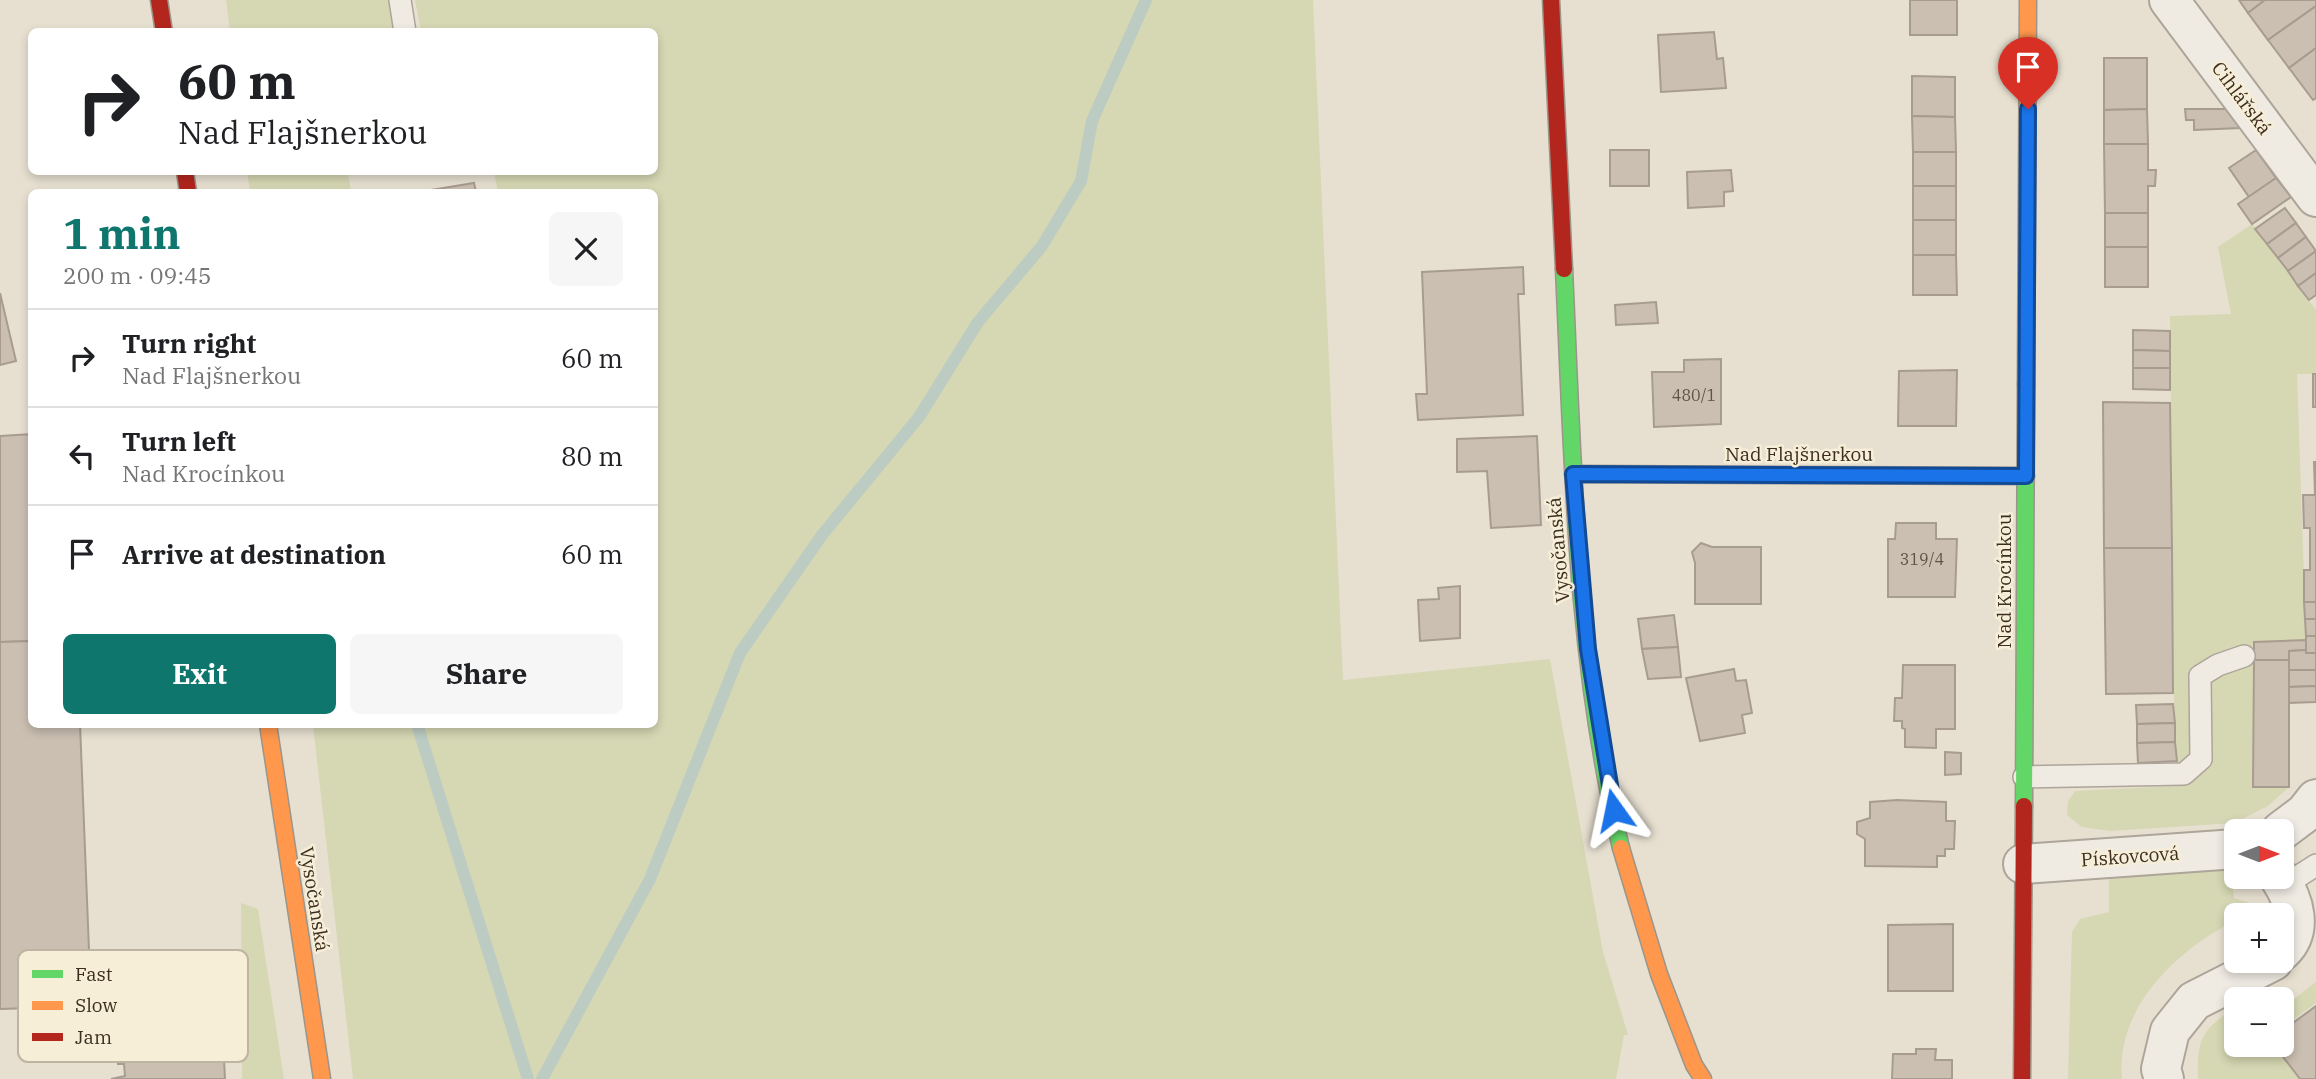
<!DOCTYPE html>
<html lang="en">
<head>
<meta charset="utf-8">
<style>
	:root { --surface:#fff; --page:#f6f6f6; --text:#202124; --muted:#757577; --line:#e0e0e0; --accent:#0f766e }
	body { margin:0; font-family:"IBM Plex Serif",serif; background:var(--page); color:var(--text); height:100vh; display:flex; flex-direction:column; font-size:26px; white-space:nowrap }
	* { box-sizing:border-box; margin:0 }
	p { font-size:23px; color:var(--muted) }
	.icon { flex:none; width:38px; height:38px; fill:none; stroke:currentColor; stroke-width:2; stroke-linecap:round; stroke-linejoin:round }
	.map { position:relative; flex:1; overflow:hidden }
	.drawer { position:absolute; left:28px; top:189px; width:630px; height:539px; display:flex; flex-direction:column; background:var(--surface); border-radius:10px; box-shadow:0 4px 10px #0003 }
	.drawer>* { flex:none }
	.banner { position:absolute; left:28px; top:28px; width:630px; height:147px; border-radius:10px; box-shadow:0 4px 10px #0003; background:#fff; color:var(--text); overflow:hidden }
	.needle { width:46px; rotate:90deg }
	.fabs { position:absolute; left:2224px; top:819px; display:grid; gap:14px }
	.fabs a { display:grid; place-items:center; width:70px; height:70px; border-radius:10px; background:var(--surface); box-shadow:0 4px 10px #0003; font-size:35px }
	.pin { position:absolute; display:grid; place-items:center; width:60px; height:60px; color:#fff; margin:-72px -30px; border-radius:50% 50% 50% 0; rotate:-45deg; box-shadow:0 0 7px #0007 }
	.pin .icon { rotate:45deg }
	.me { position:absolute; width:77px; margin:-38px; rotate:348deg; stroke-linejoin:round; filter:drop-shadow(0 0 5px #0008) }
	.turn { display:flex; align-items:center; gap:24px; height:147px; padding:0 35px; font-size:32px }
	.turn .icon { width:91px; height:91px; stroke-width:2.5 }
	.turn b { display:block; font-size:49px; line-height:60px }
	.round { display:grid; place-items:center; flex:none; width:74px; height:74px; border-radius:10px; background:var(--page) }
	.overview { display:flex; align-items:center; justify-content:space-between; height:119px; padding:0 35px }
	h1 { font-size:42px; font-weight:700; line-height:52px; color:var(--accent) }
	.action { display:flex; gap:14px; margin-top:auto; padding:14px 35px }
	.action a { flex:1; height:80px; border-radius:10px; background:var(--accent); color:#fff; font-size:28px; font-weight:700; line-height:80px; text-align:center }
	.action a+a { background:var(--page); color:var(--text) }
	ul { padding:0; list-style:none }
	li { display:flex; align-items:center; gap:21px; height:98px; padding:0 35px; border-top:2px solid var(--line) }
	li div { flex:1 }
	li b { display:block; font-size:26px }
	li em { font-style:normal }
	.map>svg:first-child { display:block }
	.green { fill:#d6d7b3 }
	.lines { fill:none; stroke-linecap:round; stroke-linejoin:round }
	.stream { stroke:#bcccc2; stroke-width:12 }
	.building { fill:#cbbfb2; stroke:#a89c90; stroke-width:2 }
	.lane-casing { stroke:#ada599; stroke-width:24 }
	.street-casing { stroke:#ada599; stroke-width:42 }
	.fast-casing { stroke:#9c958a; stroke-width:19 }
	.slow-casing { stroke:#9c958a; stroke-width:19 }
	.jam-casing { stroke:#9c958a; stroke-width:19 }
	.lane { stroke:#efebe3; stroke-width:21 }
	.street { stroke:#efebe3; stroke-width:38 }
	.fast { stroke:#63d668; stroke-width:16 }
	.slow { stroke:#ff974d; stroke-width:16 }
	.jam { stroke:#b3261e; stroke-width:16 }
	.route-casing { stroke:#114b97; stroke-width:18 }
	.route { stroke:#1a73e8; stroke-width:12 }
	.labels { text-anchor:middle; stroke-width:5; stroke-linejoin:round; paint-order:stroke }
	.number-label { font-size:16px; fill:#605244 }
	.street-label { font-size:19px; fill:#3d2e20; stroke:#f7eed8 }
	.key { fill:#f7eed8; stroke:#bfb4a1; stroke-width:2 }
	.key-label { font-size:19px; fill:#3d2e20 }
</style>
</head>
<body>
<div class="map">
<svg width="2316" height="1079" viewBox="0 0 2316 1079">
	<rect width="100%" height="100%" fill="#e7e0d1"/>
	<g class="green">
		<polygon points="226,0 389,0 395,31 230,31"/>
		<polygon points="415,0 1313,0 1343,680 1550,659 1603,952 1628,1035 1624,1035 1616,1079 353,1079 313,725 654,724 654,192 498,192 494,172 654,172 654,32 421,31"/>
		<polygon points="247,172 348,172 351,192 250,192"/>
		<polygon points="2252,224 2316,310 2316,374 2297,374 2306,640 2254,642 2253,787 2289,787 2268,806 2234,823 2110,831 2082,827 2067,815 2068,801 2075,791 2175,786 2170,316 2231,314 2218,247"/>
		<path d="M2231 869 2234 898 2261 907 2245 915H2236V920C2177 950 2115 1008 2122 1079H2068L2072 932 2080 919 2109 912V877Z"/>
		<polygon points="241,903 258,909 284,1079 242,1079"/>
		<polygon points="2316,982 2316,1003 2282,1028 2282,1008"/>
		<path d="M2230 1011H2236V1045H2274L2299 1079H2198C2197 1043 2200 1031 2230 1011Z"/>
	</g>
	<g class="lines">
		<g class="stream">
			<polyline points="417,724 528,1079"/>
			<polyline points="542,1079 650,879 740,653 822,535 919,417 978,322 1042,246 1081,181 1092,121 1146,0"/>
		</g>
	</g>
	<g class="building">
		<rect x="1910" y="0" width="47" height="35"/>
		<polygon points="2239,0 2265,0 2248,13"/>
		<polygon points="2265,0 2316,0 2316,6 2268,40 2248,13"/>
		<polygon points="2316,6 2316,48 2289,68 2268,40"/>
		<polygon points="1714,32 1717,59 1723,58 1726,88 1661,92 1658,35"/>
		<polygon points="2316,48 2316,98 2313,100 2289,68"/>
		<polygon points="2104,58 2147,58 2147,109 2104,110"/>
		<polygon points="1912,76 1955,77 1955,117 1912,116"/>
		<polygon points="2147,109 2148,144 2104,144 2104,110"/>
		<polygon points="2185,109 2227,109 2240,128 2194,130 2194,120 2186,120"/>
		<polygon points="1912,116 1955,117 1956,152 1913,152"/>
		<polygon points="2104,144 2148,144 2148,170 2156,170 2155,186 2148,186 2148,213 2105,213"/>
		<rect x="1610" y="150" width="39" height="36"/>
		<polygon points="2256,150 2276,178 2249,197 2229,168"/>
		<rect x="1913" y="152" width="43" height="34"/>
		<polygon points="1731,170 1733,191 1724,192 1724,206 1688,208 1687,172"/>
		<polygon points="2276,178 2291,197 2252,224 2238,204"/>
		<polygon points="474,183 476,192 419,192"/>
		<rect x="1913" y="186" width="43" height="34"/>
		<polygon points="2285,208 2296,223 2267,244 2255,229"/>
		<rect x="2105" y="213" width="43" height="34"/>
		<rect x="1913" y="220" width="43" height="35"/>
		<polygon points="2296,223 2306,237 2278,258 2267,244"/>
		<polygon points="2306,237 2316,251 2288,271 2278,258"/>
		<rect x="2105" y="247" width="43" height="40"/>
		<polygon points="2316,251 2316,273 2298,286 2288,271"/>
		<polygon points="1913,255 1956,255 1957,295 1913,295"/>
		<polygon points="1523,267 1524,294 1518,294 1523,415 1418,420 1416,394 1427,394 1422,272"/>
		<polygon points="2316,273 2316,295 2309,300 2298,286"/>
		<polygon points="0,293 16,361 0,365"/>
		<polygon points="1656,302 1658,323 1616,325 1615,305"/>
		<polygon points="2133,330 2170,331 2170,351 2133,350"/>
		<polygon points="2133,350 2170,351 2170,368 2133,368"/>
		<polygon points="1721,359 1721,424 1654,427 1652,372 1684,372 1684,360"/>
		<polygon points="2133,368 2170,368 2170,390 2133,389"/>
		<polygon points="1957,370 1956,426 1898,426 1899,371"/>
		<rect x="2313" y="374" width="3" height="33"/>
		<polygon points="2103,402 2170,403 2172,548 2104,548"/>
		<polygon points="32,434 32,641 0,642 0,436"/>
		<polygon points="1537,436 1541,525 1491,528 1487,471 1457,472 1457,439"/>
		<polygon points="2314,462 2316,462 2316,602 2304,602 2304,570 2310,570 2310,528 2304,528 2303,495 2315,495"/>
		<polygon points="1896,523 1936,523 1936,539 1957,539 1955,597 1888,597 1888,539 1895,539"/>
		<polygon points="1701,543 1712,547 1761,547 1761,604 1695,604 1695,563 1692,552"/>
		<polygon points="2104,548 2172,548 2173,693 2106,694"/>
		<polygon points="1460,586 1460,638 1420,641 1418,600 1439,599 1438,588"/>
		<polygon points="2304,602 2316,602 2316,619 2305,619"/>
		<polygon points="1674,615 1678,647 1642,649 1638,619"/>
		<polygon points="2305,619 2316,619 2316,636 2306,636"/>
		<rect x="2306" y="636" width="10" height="17"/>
		<polygon points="2306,640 2306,650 2289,651 2289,660 2254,660 2254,642"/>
		<polygon points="32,641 32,724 80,724 90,975 64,976 64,1007 0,1009 0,642"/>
		<polygon points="1678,647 1681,677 1648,679 1642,649"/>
		<polygon points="2306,650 2306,653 2316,653 2316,670 2289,670 2289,651"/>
		<polygon points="2254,660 2289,660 2289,787 2253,787"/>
		<polygon points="1903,665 1955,665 1955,729 1936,729 1936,748 1905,747 1905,729 1902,728 1902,721 1894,721 1895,698 1902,698"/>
		<polygon points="1734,669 1736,681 1746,680 1752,713 1742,715 1745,733 1700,741 1686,678"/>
		<polygon points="2289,670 2316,670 2316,686 2289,687"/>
		<polygon points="2316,686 2316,702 2289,703 2289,687"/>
		<polygon points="2173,704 2175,723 2137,724 2136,705"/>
		<polygon points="2175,723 2175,742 2137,743 2137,724"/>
		<polygon points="2175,742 2177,761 2138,763 2137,743"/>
		<polygon points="1945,752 1961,753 1961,774 1945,775"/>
		<polygon points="1897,800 1946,802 1946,821 1955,821 1954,849 1945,849 1945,856 1937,856 1937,867 1865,866 1865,839 1857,834 1857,822 1870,818 1870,802"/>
		<polygon points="1953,924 1953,991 1888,991 1888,925"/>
		<polygon points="228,992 230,1059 224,1059 225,1079 111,1079 125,1076 124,1064 118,1064 116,1027 132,1026 131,995"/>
		<polygon points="2316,1006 2316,1079 2300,1079 2274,1045 2282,1045 2282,1031"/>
		<polygon points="1916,1049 1936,1049 1935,1060 1952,1060 1952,1079 1892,1079 1893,1054 1916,1054"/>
	</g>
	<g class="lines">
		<g class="lane-casing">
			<g id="lane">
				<polyline points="400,0 405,32"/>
				<polyline points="2024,777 2184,774 2201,759 2200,676 2218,665 2244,656"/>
				<polyline points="2285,885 2316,865"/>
			</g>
		</g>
		<g class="street-casing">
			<g id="street">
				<polyline points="2169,0 2316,197"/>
				<polyline points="2281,831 2305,813 2316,799"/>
				<polyline points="2023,864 2236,849"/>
				<path d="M2279 877C2294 900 2304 930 2282 951"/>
				<polyline points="2164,1079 2161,1069 2170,1031 2194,1001 2273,961"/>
			</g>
		</g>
		<g class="fast-casing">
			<g id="fast">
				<path d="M1564 269C1573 462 1575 659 1621 848"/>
				<polyline points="2024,806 2026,384"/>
			</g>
		</g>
		<g class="slow-casing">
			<g id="slow">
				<polyline points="2026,384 2028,0"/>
				<polyline points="1573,474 2026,476"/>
				<polyline points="268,724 322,1079"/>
				<polyline points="1621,848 1659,974 1694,1065 1703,1079"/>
			</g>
		</g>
		<g class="jam-casing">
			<g id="jam">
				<polyline points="159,0 164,32"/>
				<polyline points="1551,0 1564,269"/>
				<polyline points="185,172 188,192"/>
				<polyline points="2022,1079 2024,806"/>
			</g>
		</g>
		<use href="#lane" class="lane"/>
		<use href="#street" class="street"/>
		<use href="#fast" class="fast"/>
		<use href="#slow" class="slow"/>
		<use href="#jam" class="jam"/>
	</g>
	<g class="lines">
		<g class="route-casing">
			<polyline id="route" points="1614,810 1588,649 1573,474 2026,476 2028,109"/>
		</g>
		<use href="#route" class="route"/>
	</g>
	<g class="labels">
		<g class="number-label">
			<text x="1694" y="401">480/1</text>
			<text x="1922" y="565">319/4</text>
		</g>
		<g class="street-label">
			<text transform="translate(2242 98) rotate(53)" y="7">Cihlářská</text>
			<text x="1799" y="461">Nad Flajšnerkou</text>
			<text transform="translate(1558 550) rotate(-95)" y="7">Vysočanská</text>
			<text transform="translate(2004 581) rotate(-90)" y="7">Nad Krocínkou</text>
			<text transform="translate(2130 856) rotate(-4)" y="7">Pískovcová</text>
			<text transform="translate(315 899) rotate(81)" y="7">Vysočanská</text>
		</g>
	</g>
	<rect x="18" y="950" width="230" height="112" rx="10" class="key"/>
	<rect x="32" y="970" width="31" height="8" fill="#63d668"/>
	<rect x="32" y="1001" width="31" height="9" fill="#ff974d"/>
	<rect x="32" y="1033" width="31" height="8" fill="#b3261e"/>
	<g class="key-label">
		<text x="75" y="981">Fast</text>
		<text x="75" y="1012">Slow</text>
		<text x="75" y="1044">Jam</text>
	</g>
</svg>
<div class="fabs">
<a><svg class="needle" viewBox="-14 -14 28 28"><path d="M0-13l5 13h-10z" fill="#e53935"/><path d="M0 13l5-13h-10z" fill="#757577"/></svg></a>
<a>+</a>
<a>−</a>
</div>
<div class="pin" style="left:2028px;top:109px;background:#d93025"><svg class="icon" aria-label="arrive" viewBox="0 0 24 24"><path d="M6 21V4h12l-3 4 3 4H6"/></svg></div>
<svg class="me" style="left:1614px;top:810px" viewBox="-20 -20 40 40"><path d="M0-17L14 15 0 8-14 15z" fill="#1a73e8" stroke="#fff" stroke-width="4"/></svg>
<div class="banner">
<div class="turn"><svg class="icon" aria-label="right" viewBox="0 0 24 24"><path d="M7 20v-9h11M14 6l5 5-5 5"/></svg><div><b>60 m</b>Nad Flajšnerkou</div></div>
</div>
<section class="drawer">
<div class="overview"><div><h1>1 min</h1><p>200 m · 09:45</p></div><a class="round"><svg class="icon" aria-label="close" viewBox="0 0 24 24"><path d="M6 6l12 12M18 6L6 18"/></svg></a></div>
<ul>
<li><svg class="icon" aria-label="right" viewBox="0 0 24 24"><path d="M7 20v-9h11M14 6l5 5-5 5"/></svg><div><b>Turn right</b><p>Nad Flajšnerkou</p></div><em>60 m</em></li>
<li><svg class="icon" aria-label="left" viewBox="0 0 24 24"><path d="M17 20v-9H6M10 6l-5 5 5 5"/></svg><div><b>Turn left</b><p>Nad Krocínkou</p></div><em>80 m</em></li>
<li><svg class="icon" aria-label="arrive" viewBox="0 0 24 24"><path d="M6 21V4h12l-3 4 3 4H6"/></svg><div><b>Arrive at destination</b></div><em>60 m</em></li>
</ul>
<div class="action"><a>Exit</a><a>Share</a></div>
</section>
</div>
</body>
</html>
